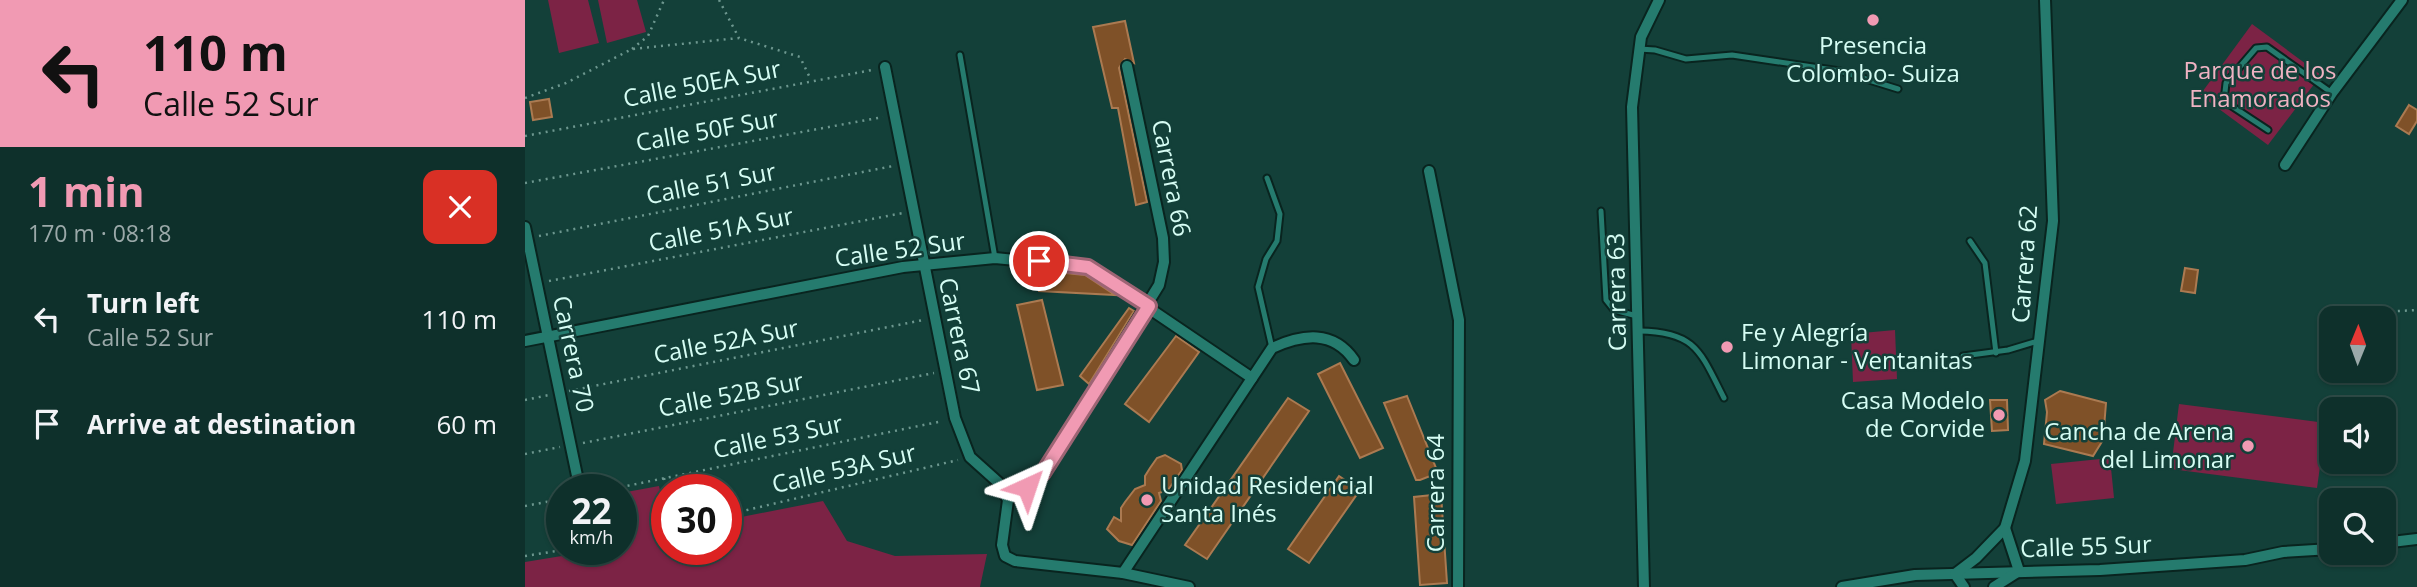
<!DOCTYPE html>
<html lang="en">
<head>
<meta charset="utf-8">
<style>
	:root { --surface:#0e302b; --page:#173833; --text:#f1f3f6; --muted:#9ba9a9; --line:#2e4b47; --accent:#f19ab3 }
	body { margin:0; font-family:"Open Sans",sans-serif; background:var(--page); color:var(--text); height:100vh; display:flex; flex-direction:column; font-size:26px; white-space:nowrap }
	* { box-sizing:border-box; margin:0 }
	p { font-size:23px; color:var(--muted) }
	.icon { flex:none; width:38px; height:38px; fill:none; stroke:currentColor; stroke-width:2; stroke-linecap:round; stroke-linejoin:round }
	.map { position:relative; flex:1; overflow:hidden }
	.sheet { display:flex; flex-direction:column; background:var(--surface); width:525px }
	.sheet>* { flex:none }
	.hud { background:#f19ab3; color:#111; overflow:hidden }
	.needle { width:46px; rotate:1deg }
	.controls { position:absolute; left:1794px; top:306px; display:grid; gap:14px }
	.controls a { display:grid; place-items:center; width:77px; height:77px; border-radius:14px; background:var(--surface); box-shadow:0 2px 5px #0004,0 0 0 2px var(--line); font-size:35px }
	.speed { position:absolute; left:21px; top:474px; display:flex; gap:14px; font-size:35px; font-weight:700; text-align:center }
	.speed>* { display:grid; place-content:center; width:91px; height:91px; border-radius:50%; background:var(--surface); box-shadow:0 2px 5px #0004,0 0 0 2px var(--line); line-height:1 }
	.speed small { font-size:18px; font-weight:400 }
	.speed .limit { border:10px solid #d22; background:#fff; color:#111 }
	.pin { position:absolute; display:grid; place-items:center; width:60px; height:60px; color:#fff; margin:-30px; border:4px solid #fff; border-radius:50%; box-shadow:0 2px 7px #0007 }
	.me { position:absolute; width:77px; margin:-38px; rotate:42deg; stroke-linejoin:round; filter:drop-shadow(0 0 5px #0008) }
	.turn { display:flex; align-items:center; gap:24px; height:147px; padding:0 28px; font-size:32px }
	.turn .icon { width:91px; height:91px; stroke-width:2.5 }
	.turn b { display:block; font-size:49px; line-height:60px }
	.round { display:grid; place-items:center; flex:none; width:74px; height:74px; border-radius:14px; background:var(--page) }
	.headline { display:flex; align-items:center; justify-content:space-between; height:119px; padding:0 28px }
	h1 { font-size:42px; font-weight:700; line-height:52px; color:var(--accent) }
	ul { padding:0; list-style:none }
	li { display:flex; align-items:center; gap:21px; height:105px; padding:0 28px }
	li div { flex:1 }
	li b { display:block; font-size:26px }
	li em { font-style:normal }
	main { display:flex; flex:1; min-height:0 }
	.map>svg:first-child { display:block }
	.green { fill:#7c2345 }
	.building { fill:#7f5128; stroke:#ab7a51; stroke-width:2 }
	.lines { fill:none; stroke-linecap:round; stroke-linejoin:round }
	.service-casing { stroke:#09241f; stroke-width:9 }
	.minor-casing { stroke:#09241f; stroke-width:14 }
	.path { stroke:#6d978f; stroke-width:2.5; stroke-dasharray:2 5; stroke-linecap:butt }
	.service { stroke:#257b6e; stroke-width:5 }
	.minor { stroke:#257b6e; stroke-width:10 }
	.route-casing { stroke:#9d6474; stroke-width:18 }
	.route { stroke:#f19ab3; stroke-width:12 }
	.poi-dot { fill:#f19ab3; stroke:#134039; stroke-width:2.5 }
	.labels { text-anchor:middle; stroke-width:5; stroke-linejoin:round; paint-order:stroke }
	.poi-label { font-size:24px; fill:#d6fdf4; stroke:#134039; text-anchor:start }
	.park-label { font-size:24px; fill:#f0b3c3; stroke:#134039 }
	.street-label { font-size:24px; fill:#d6fdf4; stroke:#134039 }
</style>
</head>
<body>
<main>
<section class="sheet">
<div class="hud">
<div class="turn"><svg class="icon" aria-label="left" viewBox="0 0 24 24"><path d="M17 20v-9H6M10 6l-5 5 5 5"/></svg><div><b>110 m</b>Calle 52 Sur</div></div>
</div>
<div class="headline"><div><h1>1 min</h1><p>170 m · 08:18</p></div><a class="round" style="background:#d93025;color:#fff"><svg class="icon" aria-label="close" viewBox="0 0 24 24"><path d="M6 6l12 12M18 6L6 18"/></svg></a></div>
<ul>
<li><svg class="icon" aria-label="left" viewBox="0 0 24 24"><path d="M17 20v-9H6M10 6l-5 5 5 5"/></svg><div><b>Turn left</b><p>Calle 52 Sur</p></div><em>110 m</em></li>
<li><svg class="icon" aria-label="arrive" viewBox="0 0 24 24"><path d="M6 21V4h12l-3 4 3 4H6"/></svg><div><b>Arrive at destination</b></div><em>60 m</em></li>
</ul>
</section>
<div class="map">
<svg width="1892" height="587" viewBox="0 0 1892 587">
	<rect width="100%" height="100%" fill="#134039"/>
	<g class="green">
		<polygon points="23,0 63,0 74,43 34,53"/>
		<polygon points="73,0 112,0 121,32 82,43"/>
		<polygon points="1727,24 1796,75 1743,145 1675,95"/>
		<polygon points="1370,330 1372,379 1328,382 1326,334"/>
		<polygon points="1654,404 1801,423 1792,488 1646,469"/>
		<polygon points="1585,458 1589,498 1531,504 1526,464"/>
		<polygon points="134,486 142,522 142,550 201,550 201,520 298,501 322,541 370,556 462,554 455,587 0,587 0,562 55,553 55,550 96,550 96,493"/>
	</g>
	<g class="building">
		<polygon points="600,21 609,63 600,59 594,68 622,202 611,205 593,108 587,108 568,27"/>
		<polygon points="24,99 27,117 8,120 5,102"/>
		<polygon points="1884,105 1892,110 1892,121 1884,134 1871,126"/>
		<polygon points="1660,268 1673,270 1670,293 1656,291"/>
		<polygon points="510,270 560,275 590,295 514,291"/>
		<polygon points="517,300 538,385 512,390 492,305"/>
		<polygon points="604,308 609,311 564,384 555,376"/>
		<polygon points="651,336 674,352 624,422 600,404"/>
		<polygon points="815,363 858,448 835,458 793,374"/>
		<polygon points="1535,391 1581,403 1578,440 1568,456 1519,444 1522,412 1520,400"/>
		<polygon points="882,396 913,473 895,480 891,480 859,403"/>
		<polygon points="763,398 784,411 682,559 660,545"/>
		<polygon points="1465,400 1482,400 1483,430 1467,431"/>
		<polygon points="640,455 656,464 657,470 643,490 634,493 636,501 607,545 594,541 582,529 589,517 596,521 596,508 600,502 610,489 620,485 620,476 625,468 632,458"/>
		<polygon points="814,476 835,490 784,563 763,549"/>
		<polygon points="916,494 922,583 895,585 889,497"/>
	</g>
	<g class="lines">
		<g class="service-casing">
			<g id="service">
				<polyline points="1114,49 1130,50 1161,59 1207,55 1315,71 1373,89"/>
				<polyline points="435,55 470,258"/>
				<polyline points="1743,130 1699,101 1701,83 1731,48 1742,47 1807,93"/>
				<polyline points="742,178 755,214 752,241 741,259 733,287 747,348"/>
				<polyline points="1076,211 1081,300 1089,310 1112,316"/>
				<polyline points="1445,241 1460,263 1471,353"/>
				<path d="M1114 331C1171 332 1175 351 1199 398"/>
				<polyline points="1438,356 1483,350 1513,341"/>
			</g>
		</g>
		<g class="minor-casing">
			<g id="minor">
				<polyline points="360,67 430,418 445,457 474,483 483,500 477,545 480,556 490,561 598,573 664,587"/>
				<polyline points="1760,165 1807,93 1877,0"/>
				<polyline points="904,171 934,320 933,587"/>
				<polyline points="0,227 55,490"/>
				<polyline points="0,341 378,267 470,258 563,267 727,378"/>
				<polyline points="483,500 518,473 634,285 639,262 638,238 602,66"/>
				<polyline points="1858,543 1892,539"/>
				<path d="M598 573 747 348C778 334 808 330 829 360"/>
				<polyline points="1119,587 1107,107 1116,37 1134,0"/>
				<polyline points="1317,587 1390,575 1575,570 1720,560 1758,552 1806,549"/>
				<polyline points="1439,587 1430,574 1451,558 1480,528 1500,461 1528,221 1520,0"/>
				<polyline points="1469,587 1494,571 1480,528"/>
			</g>
		</g>
		<g class="path">
			<polyline points="194,0 214,38"/>
			<polyline points="107,49 123,36 139,0"/>
			<polyline points="0,98 41,83 107,49 214,38 275,57 286,80"/>
			<polyline points="0,136 347,70"/>
			<polyline points="0,183 358,117"/>
			<polyline points="14,236 368,166"/>
			<polyline points="24,281 378,213"/>
			<polyline points="1803,315 1892,310"/>
			<polyline points="44,391 398,320"/>
			<polyline points="0,400 24,395"/>
			<polyline points="58,443 409,373"/>
			<polyline points="0,454 35,447"/>
			<polyline points="139,478 142,491"/>
			<polyline points="82,490 418,421"/>
			<polyline points="0,506 37,499"/>
			<polyline points="201,515 433,460"/>
			<polyline points="0,556 38,550"/>
		</g>
		<use href="#service" class="service"/>
		<use href="#minor" class="minor"/>
	</g>
	<g class="lines">
		<g class="route-casing">
			<polyline id="route" points="502,487 518,473 624,306 563,267 514,261"/>
		</g>
		<use href="#route" class="route"/>
	</g>
	<g class="poi-dot">
		<circle cx="1348" cy="20" r="7"/>
		<circle cx="1202" cy="347" r="7"/>
		<circle cx="1474" cy="415" r="7"/>
		<circle cx="1723" cy="446" r="7"/>
		<circle cx="622" cy="500" r="7"/>
	</g>
	<g class="labels">
		<g class="poi-label">
			<text x="1348" y="54" text-anchor="middle">Presencia<tspan x="1348" dy="28">Colombo- Suiza</tspan></text>
			<text x="1216" y="341">Fe y Alegría<tspan x="1216" dy="28">Limonar - Ventanitas</tspan></text>
			<text x="1460" y="409" text-anchor="end">Casa Modelo<tspan x="1460" dy="28">de Corvide</tspan></text>
			<text x="1709" y="440" text-anchor="end">Cancha de Arena<tspan x="1709" dy="28">del Limonar</tspan></text>
			<text x="636" y="494">Unidad Residencial<tspan x="636" dy="28">Santa Inés</tspan></text>
		</g>
		<g class="park-label">
			<text x="1735" y="79">Parque de los<tspan x="1735" dy="28">Enamorados</tspan></text>
		</g>
		<g class="street-label">
			<text transform="translate(177 84) rotate(-11)" y="8">Calle 50EA Sur</text>
			<text transform="translate(182 131) rotate(-10)" y="8">Calle 50F Sur</text>
			<text transform="translate(646 178) rotate(79)" y="8">Carrera 66</text>
			<text transform="translate(186 184) rotate(-11)" y="8">Calle 51 Sur</text>
			<text transform="translate(196 230) rotate(-11)" y="8">Calle 51A Sur</text>
			<text transform="translate(375 250) rotate(-8)" y="8">Calle 52 Sur</text>
			<text transform="translate(1500 264) rotate(-86)" y="8">Carrera 62</text>
			<text transform="translate(1092 292) rotate(-91)" y="8">Carrera 63</text>
			<text transform="translate(434 336) rotate(78)" y="8">Carrera 67</text>
			<text transform="translate(201 342) rotate(-11)" y="8">Calle 52A Sur</text>
			<text transform="translate(48 354) rotate(78)" y="8">Carrera 70</text>
			<text transform="translate(206 395) rotate(-11)" y="8">Calle 52B Sur</text>
			<text transform="translate(253 437) rotate(-12)" y="8">Calle 53 Sur</text>
			<text transform="translate(319 469) rotate(-13)" y="8">Calle 53A Sur</text>
			<text transform="translate(911 493) rotate(-90)" y="8">Carrera 64</text>
			<text transform="translate(1561 547) rotate(-2)" y="8">Calle 55 Sur</text>
		</g>
	</g>
</svg>
<div class="controls">
<a><svg class="needle" viewBox="-14 -14 28 28"><path d="M0-13l5 13h-10z" fill="#e53935"/><path d="M0 13l5-13h-10z" fill="#9ba9a9"/></svg></a>
<a><svg class="icon" aria-label="sound" viewBox="0 0 24 24"><path d="M4 9h4l5-4v14l-5-4H4zM17 9q2 3 0 6"/></svg></a>
<a><svg class="icon" aria-label="search" viewBox="0 0 24 24"><circle cx="10" cy="10" r="6"/><path d="M15 15l6 6"/></svg></a>
</div>
<div class="speed"><div>22<small>km/h</small></div><div class="limit">30</div></div>
<div class="pin" style="left:514px;top:261px;background:#d93025"><svg class="icon" aria-label="arrive" viewBox="0 0 24 24"><path d="M6 21V4h12l-3 4 3 4H6"/></svg></div>
<svg class="me" style="left:502px;top:487px" viewBox="-20 -20 40 40"><path d="M0-17L14 15 0 8-14 15z" fill="#f19ab3" stroke="#fff" stroke-width="4"/></svg>
</div>
</main>
</body>
</html>
